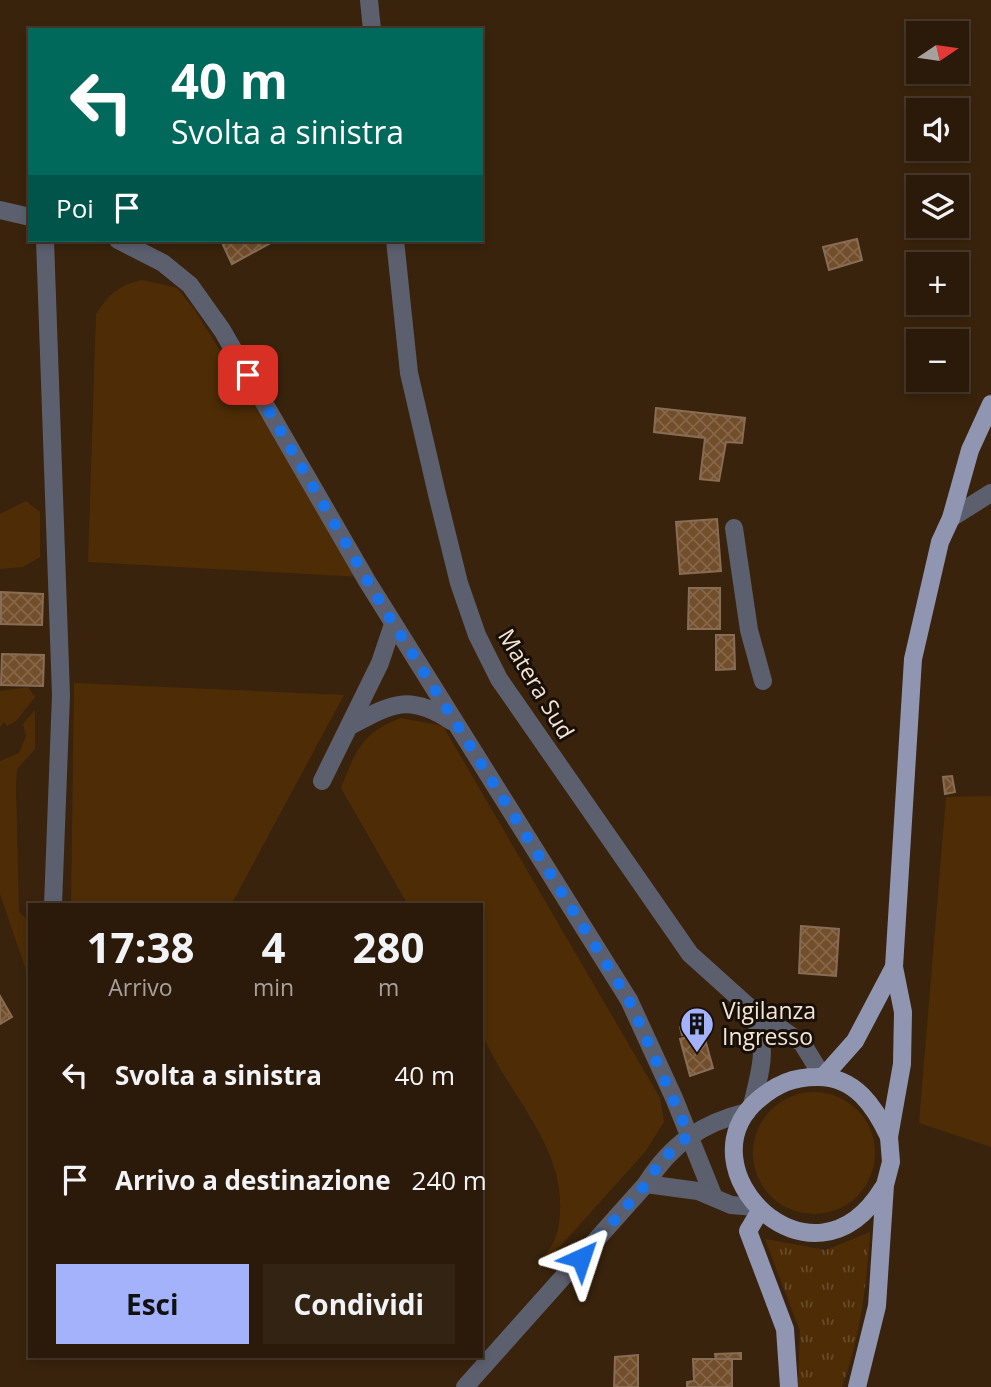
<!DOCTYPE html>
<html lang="it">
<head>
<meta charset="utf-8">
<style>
	:root { --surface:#2b1a09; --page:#332312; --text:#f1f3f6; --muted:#a6a19c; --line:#47382a; --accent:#a4b2fc }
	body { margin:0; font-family:"Open Sans",sans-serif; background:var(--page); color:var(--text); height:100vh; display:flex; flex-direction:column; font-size:26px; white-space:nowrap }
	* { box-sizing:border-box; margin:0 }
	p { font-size:23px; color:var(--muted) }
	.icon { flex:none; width:38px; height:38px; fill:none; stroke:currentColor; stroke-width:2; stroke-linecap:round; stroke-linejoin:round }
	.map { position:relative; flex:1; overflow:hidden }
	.drawer { position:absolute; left:28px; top:903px; width:455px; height:455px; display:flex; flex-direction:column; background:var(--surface); border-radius:0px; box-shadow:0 4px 10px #0003,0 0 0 2px var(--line) }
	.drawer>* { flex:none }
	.guide { position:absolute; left:28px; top:28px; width:455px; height:214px; border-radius:0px; box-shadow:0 4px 10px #0003,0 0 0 2px var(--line); background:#00695c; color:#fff; overflow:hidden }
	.needle { width:46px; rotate:77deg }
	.tools { position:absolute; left:906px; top:21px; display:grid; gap:14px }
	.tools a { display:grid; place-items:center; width:63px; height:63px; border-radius:0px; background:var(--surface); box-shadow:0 4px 10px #0003,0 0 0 2px var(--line); font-size:35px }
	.pin { position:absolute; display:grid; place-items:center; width:60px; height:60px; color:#fff; margin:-30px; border-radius:14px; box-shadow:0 4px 10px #0006 }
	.me { position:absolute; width:77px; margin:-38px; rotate:42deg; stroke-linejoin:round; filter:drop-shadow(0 0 5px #0008) }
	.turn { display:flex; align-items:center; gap:24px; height:147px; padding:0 28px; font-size:32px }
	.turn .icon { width:91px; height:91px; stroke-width:2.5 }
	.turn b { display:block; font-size:49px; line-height:60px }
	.then { display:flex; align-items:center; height:66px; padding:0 28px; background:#0003; gap:14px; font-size:26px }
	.eta { display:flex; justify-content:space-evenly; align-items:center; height:119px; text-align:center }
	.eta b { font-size:42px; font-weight:700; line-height:49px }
	.primary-button { display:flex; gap:14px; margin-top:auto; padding:14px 28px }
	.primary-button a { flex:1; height:80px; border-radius:0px; background:var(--accent); color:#111; font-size:28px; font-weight:700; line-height:80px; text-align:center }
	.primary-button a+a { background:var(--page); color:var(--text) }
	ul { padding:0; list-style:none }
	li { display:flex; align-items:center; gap:21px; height:105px; padding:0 28px }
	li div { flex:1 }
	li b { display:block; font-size:26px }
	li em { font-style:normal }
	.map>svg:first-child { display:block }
	.grass { fill:url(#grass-tufts) }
	.garden { fill:#4e2d06 }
	.building { fill:url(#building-cross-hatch); stroke:#886d56; stroke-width:2 }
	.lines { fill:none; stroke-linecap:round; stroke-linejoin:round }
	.minor { stroke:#5c5f6d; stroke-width:18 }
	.major { stroke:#9096b1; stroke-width:18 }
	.route { stroke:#1a73e8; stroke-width:12; stroke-dasharray:0 21.6 }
	.labels { text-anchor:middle; stroke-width:6; stroke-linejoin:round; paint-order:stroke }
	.street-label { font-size:23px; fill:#f4e5d8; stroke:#180f06 }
	.poi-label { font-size:23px; fill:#f4e5d8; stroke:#180f06; text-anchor:start }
</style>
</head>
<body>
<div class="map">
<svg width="991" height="1387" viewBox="0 0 991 1387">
	<defs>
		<pattern id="grass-tufts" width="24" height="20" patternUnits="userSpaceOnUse" patternTransform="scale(1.75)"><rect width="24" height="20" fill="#4e2d06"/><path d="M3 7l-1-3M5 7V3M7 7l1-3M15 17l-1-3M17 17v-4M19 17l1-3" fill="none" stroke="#684b2a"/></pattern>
		<pattern id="building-cross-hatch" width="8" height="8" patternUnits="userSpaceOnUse" patternTransform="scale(1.75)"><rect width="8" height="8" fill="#724e2b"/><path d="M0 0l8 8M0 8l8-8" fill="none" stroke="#876749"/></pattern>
	</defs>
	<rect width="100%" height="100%" fill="#39230c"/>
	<path class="grass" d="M870 1232C867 1284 860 1338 842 1387H798L800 1331 765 1239 826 1250Z"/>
	<g class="garden">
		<path d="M142 280 177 288 194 309 362 577 88 562 96 314C109 294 119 285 142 280Z"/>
		<polygon points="26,501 40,512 40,557 23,567 0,569 0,514"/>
		<polygon points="74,683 344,695 231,905 71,905"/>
		<polygon points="28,687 35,697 16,721 7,726 4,722 0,727 0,691"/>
		<polygon points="35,710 35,749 17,769 16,786 19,912 30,922 30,972 27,973 0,894 0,761 19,753 26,736 23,724"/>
		<path d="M401 718 443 726 660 1098 664 1122 645 1152 538 1271C542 1255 555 1246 558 1229 573 1151 509 1099 482 1033 476 1017 481 928 481 905H408L341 788C355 752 362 732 401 718Z"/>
		<polygon points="991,796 991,1147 919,1123 946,797"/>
		<circle cx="814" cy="1153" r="61"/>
	</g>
	<g class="building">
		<polygon points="857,239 862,260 829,270 823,247"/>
		<polygon points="232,240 276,240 232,264 223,245"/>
		<polygon points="656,408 745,418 742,443 726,442 719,481 700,479 705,438 654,432"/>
		<polygon points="717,519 721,571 680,574 676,522"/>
		<polygon points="689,588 720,588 720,629 688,629"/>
		<polygon points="1,592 43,594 42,625 1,624"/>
		<polygon points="716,635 734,635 735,669 716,670"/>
		<polygon points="2,654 44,655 43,686 1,685"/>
		<polygon points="952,776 955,792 945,794 943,777"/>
		<polygon points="801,926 839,929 836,976 799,973"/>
		<polygon points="0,996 12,1017 0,1024"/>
		<polygon points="699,1022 701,1030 682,1035 680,1027"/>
		<polygon points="703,1032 713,1068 690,1076 680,1039"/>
		<polygon points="741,1353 741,1359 716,1359 715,1354"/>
		<polygon points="638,1355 638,1387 614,1387 615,1357"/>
		<polygon points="693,1359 732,1359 732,1387 687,1387 687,1382 694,1381"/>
	</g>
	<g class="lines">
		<g class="minor">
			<polyline points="369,0 372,30"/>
			<polyline points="0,210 30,217"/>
			<polyline points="45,240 61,695 53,905"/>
			<polyline points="118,240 163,263 190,285 222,330 367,581 629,1000 674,1098 713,1195"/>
			<polyline points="395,240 409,373 437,494 459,583 477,635 499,679 690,954 750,1008 802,1043 823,1077"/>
			<polyline points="951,518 991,493"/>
			<polyline points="734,528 749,630 763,681"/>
			<path d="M350 726C391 704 409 693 451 721"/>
			<polyline points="322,781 380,663 393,624"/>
			<path d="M750 1008C769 1049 762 1063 752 1105"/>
			<polyline points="646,1184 698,1191 731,1205 755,1207"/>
			<path d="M465 1387 646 1184C671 1144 702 1123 747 1112"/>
		</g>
		<g class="major">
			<polyline points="823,1077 855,1041 894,967"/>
			<path d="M883 1188C812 1304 678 1167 759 1099 777 1084 793 1077 817 1077 855 1076 875 1107 889 1137"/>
			<polyline points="760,1211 748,1231 785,1329 789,1387"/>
			<polyline points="857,1387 877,1306 885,1185 891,1162 889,1137 902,1064 903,1012 894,967 913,659 940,542 951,518 970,450 991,404"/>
		</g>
	</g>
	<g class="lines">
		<polyline class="route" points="248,375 380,602 629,1000 689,1135 660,1162 646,1184 581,1258"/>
	</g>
	<defs>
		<g id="building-pin" transform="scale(1.75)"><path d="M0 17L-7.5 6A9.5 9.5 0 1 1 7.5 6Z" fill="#a4b2fc" stroke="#180f06"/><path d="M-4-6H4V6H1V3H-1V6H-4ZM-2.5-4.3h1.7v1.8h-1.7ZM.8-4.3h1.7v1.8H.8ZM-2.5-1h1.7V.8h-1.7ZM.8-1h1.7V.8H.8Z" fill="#111"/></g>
	</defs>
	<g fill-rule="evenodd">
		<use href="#building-pin" x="697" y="1024"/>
	</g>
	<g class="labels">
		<g class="street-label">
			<text transform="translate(536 684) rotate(59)" y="8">Matera Sud</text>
		</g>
		<g class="poi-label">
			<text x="722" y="1019">Vigilanza<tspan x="722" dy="26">Ingresso</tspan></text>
		</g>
	</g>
</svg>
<div class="tools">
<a><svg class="needle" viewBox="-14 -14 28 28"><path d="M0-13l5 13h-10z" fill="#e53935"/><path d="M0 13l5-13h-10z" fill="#a6a19c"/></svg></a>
<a><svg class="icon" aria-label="sound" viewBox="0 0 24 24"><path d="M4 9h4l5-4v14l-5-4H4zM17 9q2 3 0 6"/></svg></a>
<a><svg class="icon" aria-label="layers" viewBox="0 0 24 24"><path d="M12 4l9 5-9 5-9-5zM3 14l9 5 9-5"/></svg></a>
<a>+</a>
<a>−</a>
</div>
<div class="pin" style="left:248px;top:375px;background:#d93025"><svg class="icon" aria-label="arrive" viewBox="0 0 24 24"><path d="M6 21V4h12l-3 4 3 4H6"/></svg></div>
<svg class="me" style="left:581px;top:1258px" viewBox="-20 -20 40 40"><path d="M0-17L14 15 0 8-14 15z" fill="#1a73e8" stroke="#fff" stroke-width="4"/></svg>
<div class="guide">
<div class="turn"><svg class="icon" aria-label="left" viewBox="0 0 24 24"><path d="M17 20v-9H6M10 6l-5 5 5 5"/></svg><div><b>40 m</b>Svolta a sinistra</div></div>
<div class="then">Poi<svg class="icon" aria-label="arrive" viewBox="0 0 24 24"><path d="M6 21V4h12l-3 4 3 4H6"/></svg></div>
</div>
<section class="drawer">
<div class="eta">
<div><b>17:38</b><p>Arrivo</p></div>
<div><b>4</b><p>min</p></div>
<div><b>280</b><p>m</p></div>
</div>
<ul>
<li><svg class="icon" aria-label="left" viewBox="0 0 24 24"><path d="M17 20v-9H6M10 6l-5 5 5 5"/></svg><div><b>Svolta a sinistra</b></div><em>40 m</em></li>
<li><svg class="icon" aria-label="arrive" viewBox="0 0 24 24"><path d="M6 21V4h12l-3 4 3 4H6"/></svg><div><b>Arrivo a destinazione</b></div><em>240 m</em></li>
</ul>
<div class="primary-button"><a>Esci</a><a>Condividi</a></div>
</section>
</div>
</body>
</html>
